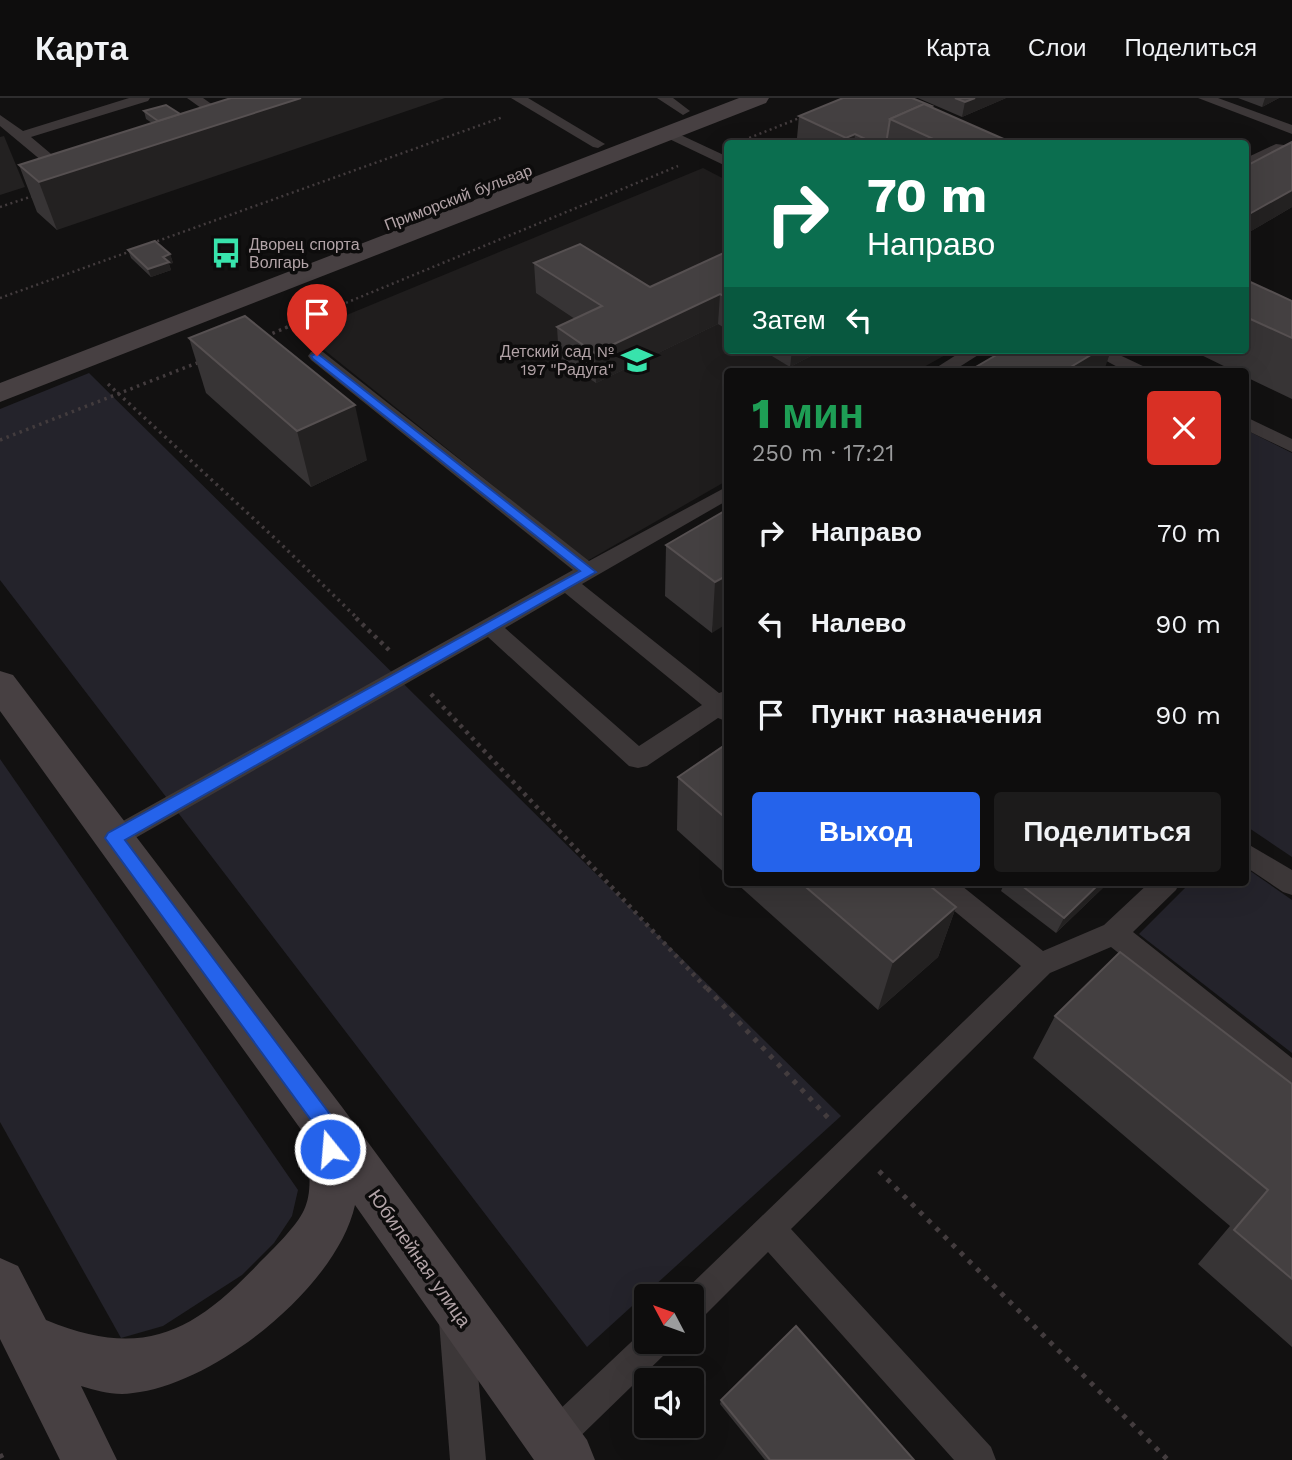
<!DOCTYPE html>
<html lang="ru">
<head>
<meta charset="utf-8">
<style>
	:root { --surface:#0e0d0d; --page:#1c1b1b; --text:#f1f3f6; --muted:#9b9c9d; --line:#2e2d2e; --accent:#2563eb }
	body { margin:0; font-family:"Work Sans",sans-serif; background:var(--page); color:var(--text); height:100vh; display:flex; flex-direction:column; font-size:26px; white-space:nowrap }
	* { box-sizing:border-box; margin:0 }
	p { font-size:23px; color:var(--muted) }
	.icon { flex:none; width:38px; height:38px; fill:none; stroke:currentColor; stroke-width:2; stroke-linecap:round; stroke-linejoin:round }
	.map { position:relative; flex:1; overflow:hidden }
	.sheet { position:absolute; left:724px; top:270px; width:525px; height:518px; display:flex; flex-direction:column; background:var(--surface); border-radius:7px; box-shadow:0 7px 28px #0002,0 0 0 2px var(--line) }
	.sheet>* { flex:none }
	.guide { position:absolute; left:724px; top:42px; width:525px; height:214px; border-radius:7px; box-shadow:0 7px 28px #0002,0 0 0 2px var(--line); background:#0b6e4f; color:#fff; overflow:hidden }
	.needle { width:46px; rotate:311deg }
	.fabs { position:absolute; left:634px; top:1186px; display:grid; gap:14px }
	.fabs a { display:grid; place-items:center; width:70px; height:70px; border-radius:7px; background:var(--surface); box-shadow:0 7px 28px #0002,0 0 0 2px var(--line); font-size:35px }
	.pin { position:absolute; display:grid; place-items:center; width:60px; height:60px; color:#fff; margin:-72px -30px; border-radius:50% 50% 50% 0; rotate:-45deg; box-shadow:0 0 7px #0007 }
	.pin .icon { rotate:45deg }
	.me { position:absolute; width:77px; margin:-38px; rotate:343deg; stroke-linejoin:round; filter:drop-shadow(0 0 5px #0008) }
	.turn { display:flex; align-items:center; gap:24px; height:147px; padding:0 28px; font-size:32px }
	.turn .icon { width:91px; height:91px; stroke-width:2.5 }
	.turn b { display:block; font-size:49px; line-height:60px }
	.then { display:flex; align-items:center; height:66px; padding:0 28px; background:#0003; gap:14px; font-size:26px }
	.round { display:grid; place-items:center; flex:none; width:74px; height:74px; border-radius:7px; background:var(--page) }
	.summary { display:flex; align-items:center; justify-content:space-between; height:119px; padding:0 28px }
	h1 { font-size:42px; font-weight:800; line-height:52px; color:#1e9e55 }
	.action { display:flex; gap:14px; margin-top:auto; padding:14px 28px }
	.action a { flex:1; height:80px; border-radius:7px; background:var(--accent); color:#fff; font-size:28px; font-weight:800; line-height:80px; text-align:center }
	.action a+a { background:var(--page); color:var(--text) }
	ul { padding:0; list-style:none }
	li { display:flex; align-items:center; gap:21px; height:91px; padding:0 28px }
	li div { flex:1 }
	li b { display:block; font-size:26px }
	li em { font-style:normal }
	header { display:flex; align-items:center; gap:42px; box-sizing:border-box; height:98px; padding:0 35px; background:var(--surface); border-bottom:2px solid var(--line) }
	header strong { font-size:33px }
	nav { display:flex; gap:38px; margin-inline-start:auto; font-size:24px }
	.map>svg:first-child { display:block }
	.built { fill:#1f1d1d }
	.green { fill:#24232b }
	.lines { fill:none; stroke-linecap:round; stroke-linejoin:round }
	.path-far3 { stroke:#433c3e; stroke-width:2.5; stroke-dasharray:2 3.5; stroke-linecap:butt }
	.path-far2 { stroke:#433c3e; stroke-width:3.5; stroke-dasharray:2.5 4.5; stroke-linecap:butt }
	.path-far1 { stroke:#433c3e; stroke-width:4.5; stroke-dasharray:3.5 5; stroke-linecap:butt }
	.path { stroke:#433c3e; stroke-width:5; stroke-dasharray:4.5 7; stroke-linecap:butt }
	.lane { fill:#3c3738; fill-rule:evenodd }
	.secondary { fill:#474042; fill-rule:evenodd }
	.wall { fill:#373435 }
	.shaded-wall { fill:#232121 }
	.building { fill:#444041; stroke:#565051; stroke-width:2 }
	.route { fill:#2563eb; stroke:#184099; stroke-width:2 }
	.labels { text-anchor:middle; stroke-width:7; stroke-linejoin:round; paint-order:stroke }
	.far-street-label { font-size:16px; fill:#b2a3a7; stroke:#0d0c0c }
	.far-poi-label { font-size:16px; fill:#b2a3a7; stroke:#0d0c0c; text-anchor:start }
	.street-label { font-size:19px; fill:#b2a3a7; stroke:#0d0c0c }
</style>
</head>
<body>
<header>
<strong>Карта</strong>
<nav><a>Карта</a><a>Слои</a><a>Поделиться</a></nav>
</header>
<div class="map">
<svg width="1292" height="1362" viewBox="0 0 1292 1362">
	<rect width="100%" height="100%" fill="#121111"/>
	<polygon class="built" points="703,70 728,83 728,252 954,252 917,273 728,273 728,382 587,463 303,235"/>
	<g class="green">
		<polygon points="89,275 841,1018 587,1249 0,482 0,311"/>
		<polygon points="1246,332 1292,355 1292,759 1246,728"/>
		<polygon points="0,661 298,1092 292,1118 274,1145 242,1177 163,1228 121,1240 0,1024"/>
		<polygon points="1246,770 1292,802 1292,955 1139,836 1191,784 1246,784"/>
	</g>
	<g class="lines">
		<g class="path-far3">
			<polyline points="739,44 802,19"/>
			<polyline points="0,109 36,97"/>
			<polyline points="152,145 503,19"/>
			<polyline points="0,200 134,152"/>
			<polyline points="285,230 678,68"/>
		</g>
		<g class="path-far2">
			<polyline points="266,238 290,228"/>
			<polyline points="108,286 281,446 358,521"/>
			<polyline points="0,342 202,263"/>
		</g>
		<g class="path-far1">
			<polyline points="356,520 389,552"/>
			<polyline points="431,596 708,892"/>
		</g>
		<g class="path">
			<polyline points="707,890 832,1024"/>
			<polyline points="879,1073 1168,1362"/>
			<polyline points="0,1356 3,1362"/>
		</g>
		<g class="lane">
			<polygon points="129,0 150,0 148,3 31,39 76,77 78,80 71,84 66,83 0,28 0,17 23,33"/>
			<polygon points="187,0 203,0 241,27 239,30 229,30"/>
			<polygon points="511,0 528,0 605,46 598,50 593,49"/>
			<polygon points="657,0 673,0 690,13 683,17"/>
			<polygon points="1198,0 1218,0 1292,27 1292,36"/>
			<polygon points="668,31 728,59 728,69 663,38 663,32"/>
			<polygon points="1276,46 1292,48 1292,56 1278,55 1246,70 1246,60"/>
			<polygon points="964,252 986,252 953,273 931,273"/>
			<polygon points="1086,252 1109,252 1145,269 1148,273 1125,273"/>
			<path d="M317 253 323 254 589 463 728 388V402L582 486 719 595 728 592V624L718 620 647 668 638 670 629 668 488 539 123 747 114 750 105 747 101 740 105 733 573 472 311 262 308 258 311 254ZM565 495 702 607 639 648 505 530Z"/>
			<polygon points="1246,319 1292,341 1292,354 1246,332"/>
			<polygon points="1246,745 1292,772 1292,797 1283,794 1246,769"/>
			<polygon points="925,784 957,784 1043,853 1104,827 1150,784 1180,784 1176,792 1133,834 1292,960 1292,994 1282,990 1259,966 1111,849 1050,875 791,1131 991,1349 996,1362 954,1362 768,1154 703,1219 691,1223 691,1199 678,1199 1021,868 929,792"/>
			<polygon points="456,1206 468,1211 473,1223 486,1362 450,1362 439,1223 444,1211"/>
			<polygon points="646,1230 646,1244 670,1244 665,1256 564,1354 552,1360 540,1354 534,1342 540,1330"/>
		</g>
		<g class="secondary">
			<polygon points="739,0 769,0 766,5 0,304 0,285"/>
			<path d="M0 573 13 577 342 1009 587 1342 595 1362H534L355 1107C337 1189 215 1286 133 1295 115 1298 98 1293 81 1288L117 1362H60L0 1241V1160L18 1168 46 1222C141 1261 191 1237 259 1165 272 1152 297 1128 304 1112 315 1089 307 1056 302 1033L0 613Z"/>
		</g>
	</g>
	<g class="wall">
		<polygon points="918,0 1006,0 962,19"/>
		<polygon points="1238,0 1279,0 1262,9"/>
		<polygon points="932,10 1015,46 808,46 797,40 799,18"/>
		<polygon points="144,13 180,16 57,132 37,114 19,67 152,25 146,21"/>
		<polygon points="1292,44 1292,109 1246,136 1246,68"/>
		<polygon points="128,152 170,156 173,165 169,166 171,172 151,179 131,160"/>
		<polygon points="728,153 728,232 718,226 596,285 559,260 557,229 575,221 536,195 534,165 650,189"/>
		<polygon points="1246,182 1292,203 1292,301 1246,279 1246,273 1234,273 1191,252 1246,252"/>
		<polygon points="189,240 367,362 311,389 206,295"/>
		<polygon points="762,252 822,252 790,269"/>
		<polygon points="728,411 712,535 665,498 666,447"/>
		<polygon points="728,645 728,778 677,732 678,679"/>
		<polygon points="735,784 925,784 956,809 938,859 878,912"/>
		<polygon points="1005,784 1109,784 1056,835 1001,793"/>
		<polygon points="1055,918 1292,986 1292,1249 1198,1166 1230,1128 1033,960"/>
		<polygon points="721,1302 914,1362 765,1362 720,1306"/>
	</g>
	<g class="shaded-wall">
		<polygon points="301,0 445,0 57,132 39,84"/>
		<polygon points="975,0 1006,0 962,19 965,4"/>
		<polygon points="1265,0 1279,0 1262,9"/>
		<polygon points="855,36 854,46 845,46 846,40"/>
		<polygon points="4,38 25,89 0,97 0,39"/>
		<polygon points="1292,92 1292,109 1246,136 1246,127 1251,115"/>
		<polygon points="170,156 173,165 169,166 171,172 151,179 148,171 163,159"/>
		<polygon points="720,196 718,226 596,285 595,255"/>
		<polygon points="792,252 822,252 790,269"/>
		<polygon points="1099,252 1111,252 1104,273 1064,273"/>
		<polygon points="355,307 367,362 311,389 297,333"/>
		<polygon points="728,477 728,525 712,535 715,484"/>
		<polygon points="1101,784 1109,784 1056,835 1064,820"/>
		<polygon points="956,809 938,859 878,912 893,864"/>
	</g>
	<g class="building">
		<polygon points="231,0 301,0 39,84 19,67"/>
		<polygon points="843,0 912,0 932,8 930,9 924,6 890,21 886,46 876,46 855,36 846,40 799,18"/>
		<polygon points="955,0 975,0 965,4"/>
		<polygon points="924,6 1015,46 944,46 890,21"/>
		<polygon points="166,7 180,16 158,23 144,13"/>
		<polygon points="1292,44 1292,92 1251,115 1246,113 1246,68"/>
		<polygon points="155,143 170,156 163,159 169,164 148,171 128,152"/>
		<polygon points="580,146 650,189 728,153 728,200 720,196 595,255 557,229 602,208 534,165"/>
		<polygon points="1246,182 1292,203 1292,240 1246,219"/>
		<polygon points="245,218 355,307 297,333 189,240"/>
		<polygon points="1005,252 1099,252 1064,273 969,273"/>
		<polygon points="728,411 728,477 715,484 666,447"/>
		<polygon points="728,645 728,722 678,679"/>
		<polygon points="800,784 925,784 956,809 893,864"/>
		<polygon points="1017,784 1101,784 1064,820"/>
		<polygon points="1120,854 1292,986 1292,1181 1234,1132 1268,1092 1055,918"/>
		<polygon points="796,1228 914,1362 770,1362 721,1302"/>
	</g>
	<polygon class="route" points="317,255 596,474 125,742 332,1019 340,1051 337,1058 330,1061 323,1058 316,1029 105,740 108,735 580,473 313,261 311,258"/>
	<defs>
		<g id="bus-bare" transform="scale(2.415)"><path d="M-5-6H5V4H4V6H2V4H-2V6H-4V4H-5ZM-3.5-4V0h7V-4ZM-3.5 1.2v1.5H-2V1.2ZM2 1.2v1.5H3.5V1.2Z" fill="#38e3ac" stroke="#0d0c0c" stroke-width="2.5" paint-order="stroke"/></g>
		<g id="school-bare" transform="scale(2.415)"><path d="M0-5L7-2L0 1L-7-2ZM-4 1L0 2.5L4 1V4Q0 6-4 4Z" fill="#38e3ac" stroke="#0d0c0c" stroke-width="2.5" paint-order="stroke"/></g>
	</defs>
	<g fill-rule="evenodd">
		<use href="#bus-bare" x="226" y="155"/>
		<use href="#school-bare" x="637" y="262"/>
	</g>
	<g class="labels">
		<g class="far-street-label">
			<text transform="translate(458 99) rotate(-21)" y="6">Приморский бульвар</text>
		</g>
		<g class="far-poi-label">
			<text x="249" y="152">Дворец спорта<tspan x="249" dy="18">Волгарь</tspan></text>
			<text x="614" y="259" text-anchor="end">Детский сад №<tspan x="614" dy="18">197 "Радуга"</tspan></text>
		</g>
		<g class="street-label">
			<text transform="translate(420 1160) rotate(55)" y="7">Юбилейная улица</text>
		</g>
	</g>
</svg>
<div class="fabs">
<a><svg class="needle" viewBox="-14 -14 28 28"><path d="M0-13l5 13h-10z" fill="#e53935"/><path d="M0 13l5-13h-10z" fill="#9b9c9d"/></svg></a>
<a><svg class="icon" aria-label="sound" viewBox="0 0 24 24"><path d="M4 9h4l5-4v14l-5-4H4zM17 9q2 3 0 6"/></svg></a>
</div>
<div class="pin" style="left:317px;top:258px;background:#d93025"><svg class="icon" aria-label="arrive" viewBox="0 0 24 24"><path d="M6 21V4h12l-3 4 3 4H6"/></svg></div>
<svg class="me" style="left:330px;top:1051px" viewBox="-20 -20 40 40"><circle r="17" fill="#2563eb" stroke="#fff" stroke-width="3"/><path d="M0-11L8 9 0 5-8 9z" fill="#fff"/></svg>
<div class="guide">
<div class="turn"><svg class="icon" aria-label="right" viewBox="0 0 24 24"><path d="M7 20v-9h11M14 6l5 5-5 5"/></svg><div><b>70 m</b>Направо</div></div>
<div class="then">Затем<svg class="icon" aria-label="left" viewBox="0 0 24 24"><path d="M17 20v-9H6M10 6l-5 5 5 5"/></svg></div>
</div>
<section class="sheet">
<div class="summary"><div><h1>1 мин</h1><p>250 m · 17:21</p></div><a class="round" style="background:#d93025;color:#fff"><svg class="icon" aria-label="close" viewBox="0 0 24 24"><path d="M6 6l12 12M18 6L6 18"/></svg></a></div>
<ul>
<li><svg class="icon" aria-label="right" viewBox="0 0 24 24"><path d="M7 20v-9h11M14 6l5 5-5 5"/></svg><div><b>Направо</b></div><em>70 m</em></li>
<li><svg class="icon" aria-label="left" viewBox="0 0 24 24"><path d="M17 20v-9H6M10 6l-5 5 5 5"/></svg><div><b>Налево</b></div><em>90 m</em></li>
<li><svg class="icon" aria-label="arrive" viewBox="0 0 24 24"><path d="M6 21V4h12l-3 4 3 4H6"/></svg><div><b>Пункт назначения</b></div><em>90 m</em></li>
</ul>
<div class="action"><a>Выход</a><a>Поделиться</a></div>
</section>
</div>
</body>
</html>
